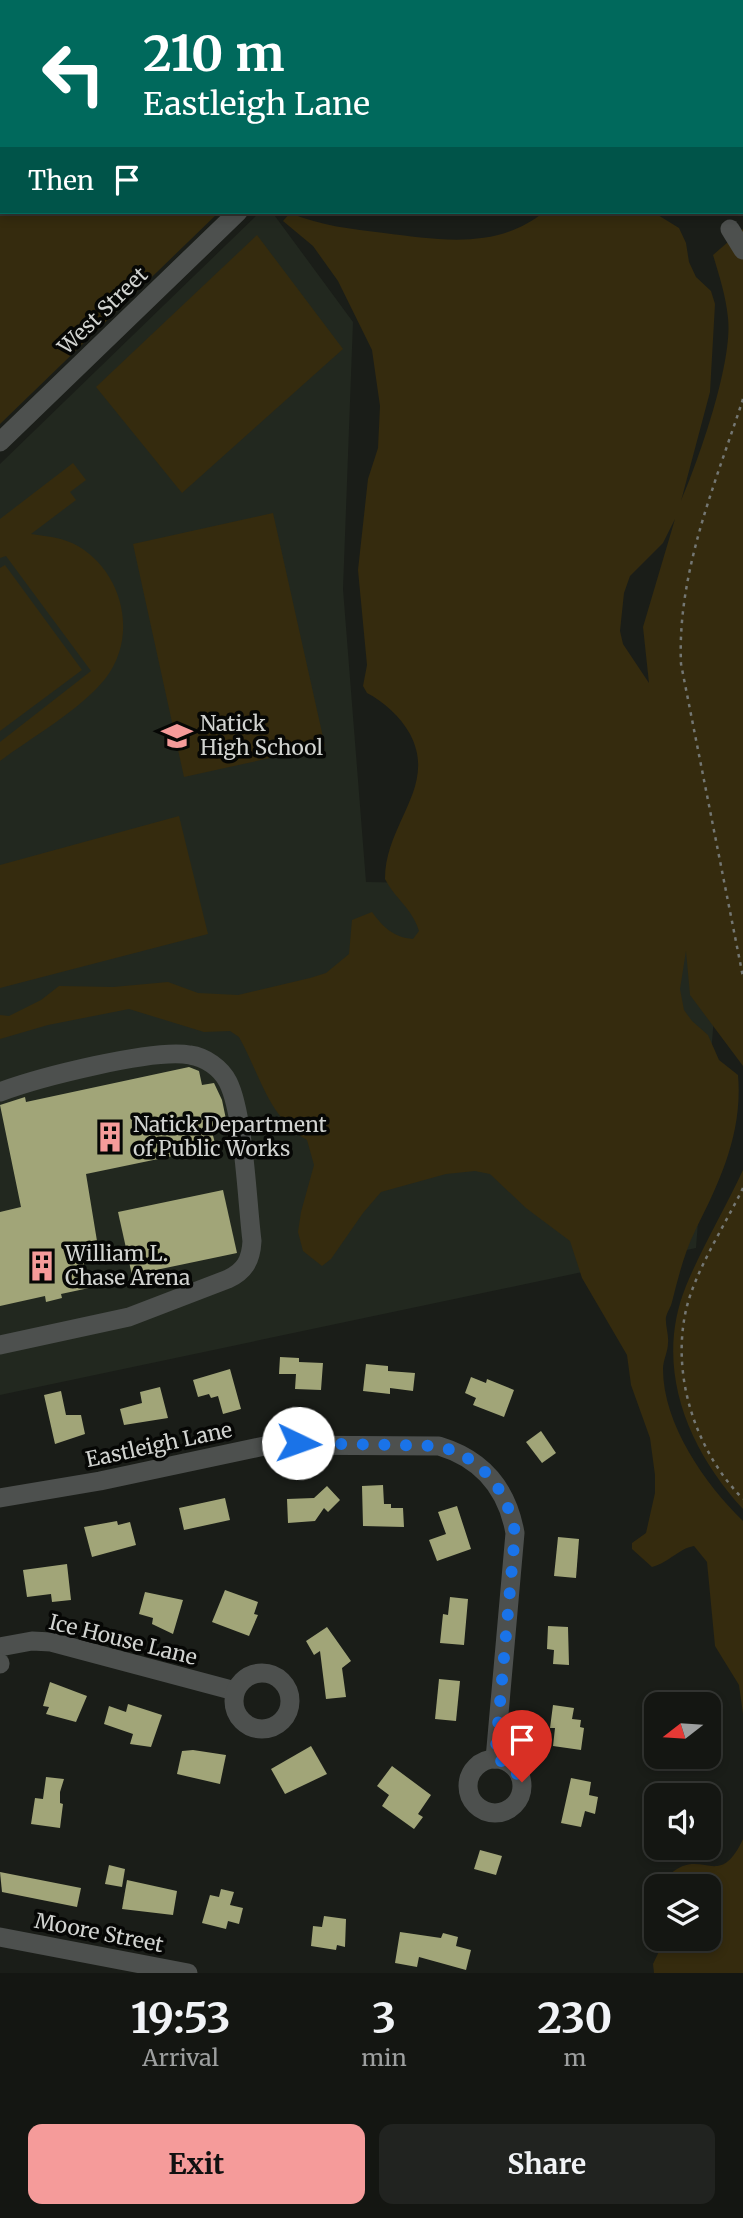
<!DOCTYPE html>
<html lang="en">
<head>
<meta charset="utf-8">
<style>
	:root { --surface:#141612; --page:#212320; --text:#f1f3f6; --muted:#9d9f9f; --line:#333532; --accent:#f59b9a }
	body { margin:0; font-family:Merriweather,serif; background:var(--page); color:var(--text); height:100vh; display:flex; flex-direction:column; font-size:26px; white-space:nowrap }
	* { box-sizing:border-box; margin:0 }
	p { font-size:23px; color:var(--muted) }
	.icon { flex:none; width:38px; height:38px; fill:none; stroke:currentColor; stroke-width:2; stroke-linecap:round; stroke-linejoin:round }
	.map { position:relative; height:1973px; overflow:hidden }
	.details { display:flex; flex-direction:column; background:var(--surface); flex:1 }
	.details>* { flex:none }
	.top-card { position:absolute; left:0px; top:0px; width:744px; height:214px; box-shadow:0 4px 10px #0003,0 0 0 2px var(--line); background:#00695c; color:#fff; overflow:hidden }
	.needle { width:46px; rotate:253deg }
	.tools { position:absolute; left:644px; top:1692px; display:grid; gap:14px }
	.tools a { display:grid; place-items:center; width:77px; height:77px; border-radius:14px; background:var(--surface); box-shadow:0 4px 10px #0003,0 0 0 2px var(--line); font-size:35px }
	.pin { position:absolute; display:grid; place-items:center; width:60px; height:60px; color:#fff; margin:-72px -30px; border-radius:50% 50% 50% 0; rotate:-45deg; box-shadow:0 0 7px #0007 }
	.pin .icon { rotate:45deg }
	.me { position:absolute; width:77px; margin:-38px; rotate:93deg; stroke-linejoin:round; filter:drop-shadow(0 0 5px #0008) }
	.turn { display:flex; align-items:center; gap:24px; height:147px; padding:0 28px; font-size:32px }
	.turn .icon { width:91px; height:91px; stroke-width:2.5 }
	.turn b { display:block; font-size:49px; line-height:60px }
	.then { display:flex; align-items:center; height:66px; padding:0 28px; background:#0003; gap:14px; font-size:26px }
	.eta { display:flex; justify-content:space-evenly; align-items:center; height:119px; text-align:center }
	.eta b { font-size:42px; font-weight:700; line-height:49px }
	.primary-button { display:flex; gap:14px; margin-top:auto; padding:14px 28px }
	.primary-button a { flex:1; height:80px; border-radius:14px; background:var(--accent); color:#111; font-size:28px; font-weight:700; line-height:80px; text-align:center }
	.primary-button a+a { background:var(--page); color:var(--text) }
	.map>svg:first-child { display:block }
	.built { fill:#22281f }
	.green { fill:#352b0e; fill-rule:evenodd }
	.building { fill:#a1a578 }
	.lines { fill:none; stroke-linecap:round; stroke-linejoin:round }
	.path { stroke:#747773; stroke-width:2.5; stroke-dasharray:3.5 5; stroke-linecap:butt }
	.minor { stroke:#4d504e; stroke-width:19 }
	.route { stroke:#1a73e8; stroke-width:12; stroke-dasharray:0 21.6 }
	.labels { text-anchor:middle; stroke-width:7; stroke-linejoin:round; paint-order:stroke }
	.street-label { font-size:21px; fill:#d1d3d0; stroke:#060705 }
	.poi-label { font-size:21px; fill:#d1d3d0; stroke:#060705; text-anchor:start }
</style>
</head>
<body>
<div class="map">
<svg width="743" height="1973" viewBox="0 0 743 1973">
	<rect width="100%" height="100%" fill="#1a1d18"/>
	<polygon class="built" points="260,212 272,212 353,322 343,589 366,882 724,888 696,1248 0,1395 0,464"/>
	<g class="green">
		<polygon points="0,0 25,2 2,2 2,212 219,212 0,424"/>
		<path d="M544 212H653L679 228 686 243 689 262 696 277 711 291 715 304 710 392 681 501C699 459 733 362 728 318 726 296 719 275 713 255L743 229V1066L690 995 686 951 680 989 684 1010 692 1021 708 1035 719 1060 738 1075C743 1133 720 1181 695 1231 684 1254 678 1278 672 1302 671 1307 667 1312 666 1317 665 1325 669 1335 668 1343 668 1352 663 1360 663 1369 663 1424 705 1484 743 1521V1714L739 1685 715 1646 707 1562 694 1546C678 1549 670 1562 652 1567L632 1549V1543L646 1533 655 1493V1475L650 1438 631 1385 627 1355 582 1278 570 1241 526 1208 490 1174 475 1171 446 1174 381 1192 363 1213 331 1259 322 1266 303 1251 298 1232 301 1212 314 1165 307 1140C269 1119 259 1072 239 1037L230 1031 204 1032 129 1009 48 1025 0 1039V1015L9 1016 41 1000 59 986 113 987 168 982 198 993 238 995 310 978 326 973 349 954 352 920 372 912C384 928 393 937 413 939L419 931C412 908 396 900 385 879 385 823 438 787 410 734 400 716 384 702 367 693L363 686 367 665 358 570 368 479 378 448 380 406 372 350 338 281 313 246 283 221 290 213C322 226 351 229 384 233 440 240 497 250 544 212ZM675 519 643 627 649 683 623 644 620 631 624 593 630 576 663 543Z"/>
		<polygon points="257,235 343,349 182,493 96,387"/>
		<path d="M73 463 86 480 70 492 76 500 31 534C45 536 58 537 72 543 122 567 140 635 105 679 80 710 32 737 0 761V742L91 671 6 556 0 558V519Z"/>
		<polygon points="273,513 325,746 184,777 133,544"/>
		<polygon points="5,565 82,670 0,731 0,568"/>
		<polygon points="179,816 208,934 0,988 0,865"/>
		<path d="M743 1170V1509C688 1449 653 1367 686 1286 702 1247 725 1209 743 1170Z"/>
		<path d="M743 1839V1973H654L653 1964 665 1939H709V1886H671L668 1876C702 1844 718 1893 743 1839Z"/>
	</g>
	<g class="building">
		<polygon points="189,1067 199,1071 202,1085 214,1083 222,1100 227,1124 211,1128 216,1147 86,1174 97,1241 80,1245 89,1288 61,1294 62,1298 46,1302 45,1296 0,1306 0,1212 21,1207 0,1105 25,1097 26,1102"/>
		<polygon points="223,1190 237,1253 132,1275 118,1212"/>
		<polygon points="280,1357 299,1358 299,1362 323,1363 321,1390 295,1389 296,1374 279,1374"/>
		<polygon points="366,1364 388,1366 388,1371 415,1373 413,1391 390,1388 390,1394 363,1391"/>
		<polygon points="230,1369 241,1409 223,1414 218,1396 211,1398 209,1394 198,1397 193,1380"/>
		<polygon points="471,1377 486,1383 487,1379 514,1390 504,1417 473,1405 476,1398 465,1393"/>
		<polygon points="160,1387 168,1418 124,1425 120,1409 142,1403 140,1392"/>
		<polygon points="61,1391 66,1415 81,1415 85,1434 55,1444 44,1395"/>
		<polygon points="541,1431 556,1453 542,1463 526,1442"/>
		<polygon points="383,1485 384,1504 391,1504 391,1508 403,1508 404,1527 363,1526 362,1486"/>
		<polygon points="327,1486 340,1500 328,1512 324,1508 315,1521 288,1523 287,1499 314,1498"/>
		<polygon points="225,1498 230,1520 184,1530 179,1508"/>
		<polygon points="457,1506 471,1549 437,1561 429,1540 446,1534 438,1512"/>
		<polygon points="117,1521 118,1525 130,1522 136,1545 92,1557 84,1527"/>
		<polygon points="558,1537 579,1539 576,1578 554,1576"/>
		<polygon points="67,1564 71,1600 52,1602 51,1594 27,1597 23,1570"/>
		<polygon points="225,1590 258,1602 254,1614 258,1615 249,1636 212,1622"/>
		<polygon points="145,1592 183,1600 173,1634 152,1624 153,1618 139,1614"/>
		<polygon points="450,1597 468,1599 464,1645 440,1643 443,1614 448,1615"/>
		<polygon points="548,1626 568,1627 569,1665 553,1664 554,1650 547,1649"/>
		<polygon points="327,1627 351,1661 342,1668 346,1697 326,1699 320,1651 314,1655 306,1641"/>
		<polygon points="439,1679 460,1681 456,1721 435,1719"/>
		<polygon points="50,1682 87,1696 76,1722 46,1714 49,1707 43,1706"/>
		<polygon points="128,1704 162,1715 151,1747 130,1744 133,1734 104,1724 109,1706 126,1712"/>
		<polygon points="553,1705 574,1708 572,1719 581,1720 580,1727 584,1728 581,1750 553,1746 555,1728 550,1728"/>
		<polygon points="311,1746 327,1774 285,1794 271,1769"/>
		<polygon points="193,1750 226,1755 220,1784 177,1774 182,1751"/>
		<polygon points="392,1766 431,1795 418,1814 423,1817 414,1829 382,1806 389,1795 377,1786"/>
		<polygon points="46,1777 64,1779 60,1792 60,1803 63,1804 60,1828 31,1824 35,1798 43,1799"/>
		<polygon points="571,1778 591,1782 589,1795 598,1797 595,1814 585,1811 581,1827 561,1823"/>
		<polygon points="480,1850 502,1856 496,1875 474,1869"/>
		<polygon points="109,1865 125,1869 122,1887 105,1884"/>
		<polygon points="0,1872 81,1888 77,1907 2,1892"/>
		<polygon points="127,1880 177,1891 173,1915 122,1909"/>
		<polygon points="221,1889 234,1892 230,1905 243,1908 239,1924 228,1921 226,1929 202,1923 210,1895 219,1897"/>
		<polygon points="324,1916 346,1919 345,1947 337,1945 336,1950 311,1946 313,1926 322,1927"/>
		<polygon points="400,1932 441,1938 443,1933 458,1937 456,1946 471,1950 466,1970 419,1957 417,1967 395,1963"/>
	</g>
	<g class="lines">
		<g class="path">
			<path d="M743 399C715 485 677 572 681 664L743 977"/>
			<path d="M743 1188C725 1225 695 1271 686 1310 671 1377 696 1451 743 1499"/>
		</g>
		<g class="minor">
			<polyline points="189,0 191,2"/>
			<polyline points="557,0 559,2"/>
			<polyline points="457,2 459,0"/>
			<polyline points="730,229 743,250"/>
			<polyline points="0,442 238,212"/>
			<path d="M0 1092C37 1078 153 1048 190 1055 205 1057 221 1068 228 1082 244 1114 247 1202 252 1241 251 1260 245 1271 228 1279L129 1317 0 1345"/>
			<path d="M0 1498 100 1481 269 1445 439 1446C482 1459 507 1488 515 1533L495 1759"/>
			<polyline points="0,1647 32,1641 51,1642 235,1691"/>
			<polyline points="0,1663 0,1664"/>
			<circle cx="262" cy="1701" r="28"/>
			<circle cx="495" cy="1786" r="27"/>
			<polyline points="0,1937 188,1973"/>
		</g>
	</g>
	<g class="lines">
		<path class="route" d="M298 1443 439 1446C482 1458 507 1489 515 1533L495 1759 511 1764 522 1782"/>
	</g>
	<defs>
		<g id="school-bare" transform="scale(2.415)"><path d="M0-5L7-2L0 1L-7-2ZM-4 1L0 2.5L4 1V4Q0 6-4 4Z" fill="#f59b9a" stroke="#060705" stroke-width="2.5" paint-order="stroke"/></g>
		<g id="building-bare" transform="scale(2.415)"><path d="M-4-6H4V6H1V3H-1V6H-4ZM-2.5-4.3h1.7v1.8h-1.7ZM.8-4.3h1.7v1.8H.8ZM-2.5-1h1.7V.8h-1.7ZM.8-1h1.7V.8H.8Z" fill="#f59b9a" stroke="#060705" stroke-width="2.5" paint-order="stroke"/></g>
	</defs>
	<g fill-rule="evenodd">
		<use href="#school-bare" x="177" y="736"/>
		<use href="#building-bare" x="110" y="1137"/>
		<use href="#building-bare" x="42" y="1266"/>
	</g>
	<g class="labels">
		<g class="street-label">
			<text transform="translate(103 311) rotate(-44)" y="7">West Street</text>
			<text transform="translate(159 1445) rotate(-12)" y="7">Eastleigh Lane</text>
			<text transform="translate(123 1640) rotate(14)" y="7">Ice House Lane</text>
			<text transform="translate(99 1933) rotate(11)" y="7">Moore Street</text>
		</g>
		<g class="poi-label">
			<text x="200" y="731">Natick<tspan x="200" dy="24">High School</tspan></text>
			<text x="133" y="1132">Natick Department<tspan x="133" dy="24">of Public Works</tspan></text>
			<text x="65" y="1261">William L.<tspan x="65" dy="24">Chase Arena</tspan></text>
		</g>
	</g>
</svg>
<div class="tools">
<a><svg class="needle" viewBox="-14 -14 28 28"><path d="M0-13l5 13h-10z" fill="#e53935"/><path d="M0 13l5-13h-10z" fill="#9d9f9f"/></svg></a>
<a><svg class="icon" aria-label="sound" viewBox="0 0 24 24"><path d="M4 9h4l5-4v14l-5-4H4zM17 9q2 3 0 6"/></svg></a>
<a><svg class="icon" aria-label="layers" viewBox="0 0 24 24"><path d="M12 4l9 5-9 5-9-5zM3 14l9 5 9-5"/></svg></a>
</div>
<div class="pin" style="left:522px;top:1782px;background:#d93025"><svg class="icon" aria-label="arrive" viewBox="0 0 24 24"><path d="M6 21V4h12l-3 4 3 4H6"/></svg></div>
<svg class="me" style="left:298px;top:1443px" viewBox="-20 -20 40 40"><circle r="19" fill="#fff"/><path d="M0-13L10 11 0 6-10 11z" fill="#1a73e8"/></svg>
<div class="top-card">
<div class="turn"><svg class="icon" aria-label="left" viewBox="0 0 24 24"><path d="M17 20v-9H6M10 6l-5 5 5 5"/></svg><div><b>210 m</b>Eastleigh Lane</div></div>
<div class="then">Then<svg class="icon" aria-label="arrive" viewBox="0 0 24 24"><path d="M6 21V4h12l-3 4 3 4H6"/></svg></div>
</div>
</div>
<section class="details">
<div class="eta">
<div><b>19:53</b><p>Arrival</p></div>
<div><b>3</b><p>min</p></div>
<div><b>230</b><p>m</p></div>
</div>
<div class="primary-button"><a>Exit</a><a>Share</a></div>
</section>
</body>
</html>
